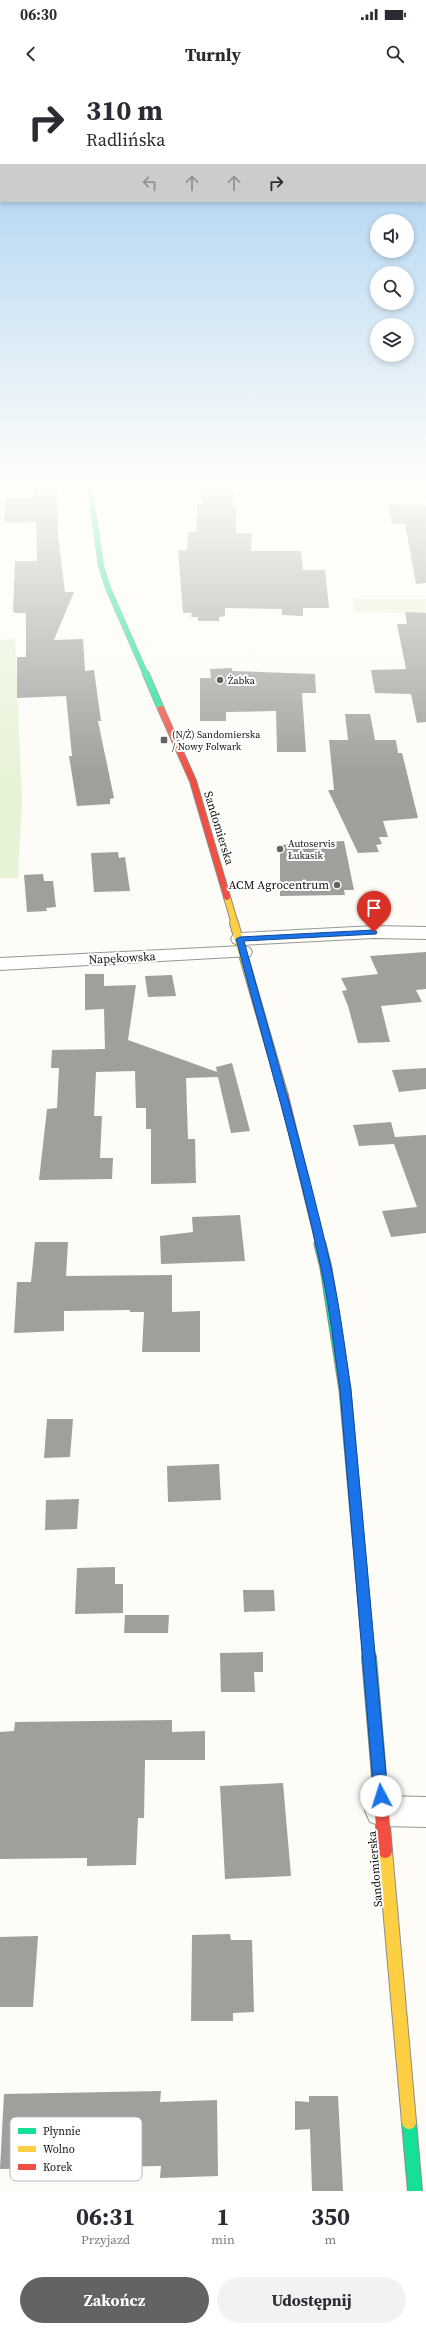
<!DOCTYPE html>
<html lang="pl">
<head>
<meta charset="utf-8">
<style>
	:root { --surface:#fff; --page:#f2f2f3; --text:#2b2b33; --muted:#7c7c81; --accent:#646362 }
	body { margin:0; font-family:"Source Serif 4",serif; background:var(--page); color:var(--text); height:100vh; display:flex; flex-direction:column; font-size:15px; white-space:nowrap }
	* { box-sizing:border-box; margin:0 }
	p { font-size:13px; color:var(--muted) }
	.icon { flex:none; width:22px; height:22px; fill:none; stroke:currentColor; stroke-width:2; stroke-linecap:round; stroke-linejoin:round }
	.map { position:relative; height:2111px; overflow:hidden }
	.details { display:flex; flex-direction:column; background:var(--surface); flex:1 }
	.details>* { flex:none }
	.top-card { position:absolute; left:0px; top:0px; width:426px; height:122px; box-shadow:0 2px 6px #0003; background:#fff; color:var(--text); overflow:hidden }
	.controls { position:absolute; left:370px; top:134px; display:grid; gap:8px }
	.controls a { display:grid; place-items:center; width:44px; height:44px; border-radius:50%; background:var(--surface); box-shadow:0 2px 6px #0003; font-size:20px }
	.pin { position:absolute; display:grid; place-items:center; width:34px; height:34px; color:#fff; margin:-41px -17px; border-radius:50% 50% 50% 0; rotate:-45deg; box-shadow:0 0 4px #0007 }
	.pin .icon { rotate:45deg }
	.me { position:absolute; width:44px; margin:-22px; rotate:355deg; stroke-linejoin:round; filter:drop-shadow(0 0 3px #0008) }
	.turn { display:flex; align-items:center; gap:14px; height:84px; padding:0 20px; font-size:18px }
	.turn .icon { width:52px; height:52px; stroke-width:2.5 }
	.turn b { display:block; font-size:28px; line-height:34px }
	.lanes { display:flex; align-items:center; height:38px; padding:0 20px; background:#0003; justify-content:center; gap:20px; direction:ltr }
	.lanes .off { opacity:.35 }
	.eta { display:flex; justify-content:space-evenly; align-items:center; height:68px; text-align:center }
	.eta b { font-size:24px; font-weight:700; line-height:28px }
	.action { display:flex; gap:8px; margin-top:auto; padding:8px 20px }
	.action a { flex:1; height:46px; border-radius:24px; background:var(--accent); color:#fff; font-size:16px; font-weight:700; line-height:46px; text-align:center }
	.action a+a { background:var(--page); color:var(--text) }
	.status { display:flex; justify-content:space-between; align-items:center; height:28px; padding:0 20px; background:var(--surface); direction:ltr }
	.status svg { height:11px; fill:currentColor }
	header { display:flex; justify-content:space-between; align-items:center; height:52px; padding:0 20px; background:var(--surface); font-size:18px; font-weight:700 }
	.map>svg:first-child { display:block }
	.green { fill:#e7f3d7 }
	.building { fill:#a19f9c }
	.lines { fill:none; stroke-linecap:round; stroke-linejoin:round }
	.street-casing { stroke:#979795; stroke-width:2 }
	.fast-far4-casing { stroke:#8e8d8b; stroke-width:6 }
	.fast-far3-casing { stroke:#8e8d8b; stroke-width:8 }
	.fast-far2-casing { stroke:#8e8d8b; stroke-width:10 }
	.fast-far1-casing { stroke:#8e8d8b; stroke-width:13 }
	.fast-casing { stroke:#8e8d8b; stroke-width:16 }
	.slow-far2-casing { stroke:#8e8d8b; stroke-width:8 }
	.slow-far1-casing { stroke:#8e8d8b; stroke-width:10 }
	.slow-casing { stroke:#8e8d8b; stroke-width:16 }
	.jam-far2-casing { stroke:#8e8d8b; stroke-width:8 }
	.jam-far1-casing { stroke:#8e8d8b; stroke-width:10 }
	.jam-casing { stroke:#8e8d8b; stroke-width:16 }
	.street { fill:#fffffe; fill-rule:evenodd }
	.fast-far4 { stroke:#16e098; stroke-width:5 }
	.fast-far3 { stroke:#16e098; stroke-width:6 }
	.fast-far2 { stroke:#16e098; stroke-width:8 }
	.fast-far1 { stroke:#16e098; stroke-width:11 }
	.fast { stroke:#16e098; stroke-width:14 }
	.slow-far2 { stroke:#ffcf43; stroke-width:6 }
	.slow-far1 { stroke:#ffcf43; stroke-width:8 }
	.slow { stroke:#ffcf43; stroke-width:14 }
	.jam-far2 { stroke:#f24e42; stroke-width:6 }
	.jam-far1 { stroke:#f24e42; stroke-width:8 }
	.jam { stroke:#f24e42; stroke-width:14 }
	.route { fill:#1a73e8; stroke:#114b97 }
	.poi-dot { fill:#646362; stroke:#fff; stroke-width:1.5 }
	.labels { text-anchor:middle; stroke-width:4; stroke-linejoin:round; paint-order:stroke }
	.far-poi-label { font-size:10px; fill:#111; stroke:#fff; text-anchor:start }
	.street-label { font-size:12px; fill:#111; stroke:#fff }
	.poi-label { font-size:12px; fill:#111; stroke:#fff; text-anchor:end }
	.key { fill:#fff; stroke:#b8b8b8; stroke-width:1 }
	.key-label { font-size:11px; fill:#111 }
</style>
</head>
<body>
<div class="status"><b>06:30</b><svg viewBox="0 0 49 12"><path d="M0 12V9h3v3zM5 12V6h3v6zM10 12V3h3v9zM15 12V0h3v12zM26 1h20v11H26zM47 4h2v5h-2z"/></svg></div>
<header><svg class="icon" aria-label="back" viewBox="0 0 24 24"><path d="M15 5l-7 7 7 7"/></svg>Turnly<svg class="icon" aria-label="search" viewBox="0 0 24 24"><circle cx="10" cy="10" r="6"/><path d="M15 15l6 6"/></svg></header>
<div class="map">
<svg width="426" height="2111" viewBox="0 0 426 2111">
	<rect width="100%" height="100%" fill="#fdfcf7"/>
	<g class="green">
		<polygon points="312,401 426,401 426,419 107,419 106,412 314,412"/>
		<polygon points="353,519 426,519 426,533 355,532"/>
		<polygon points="15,559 22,721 18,798 0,798 0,560"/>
	</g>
	<g class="building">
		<polygon points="32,401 54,401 57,407 58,455 65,512 74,512 54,560 83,559 85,591 94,590 101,641 98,641 114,718 110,719 110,724 77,726 69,676 72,676 66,616 17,618 17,577 26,577 26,533 15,533 13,531 15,481 37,481 36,442 4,443 5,418 34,417"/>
		<polygon points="200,406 231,406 231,409 234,409 233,425 236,425 236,453 252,453 251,471 301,471 303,490 325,490 329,528 303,528 303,536 282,535 282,529 225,528 225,536 219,537 219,541 198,541 198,537 191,537 192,533 183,533 178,470 187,470 188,452 196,452 197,424 202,424"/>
		<polygon points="388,424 423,425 426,427 426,503 416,504 405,444 392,444"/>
		<polygon points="405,532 426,533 426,642 417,643 411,614 375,613 371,590 406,589 397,544 407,544"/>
		<polygon points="232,588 232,591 315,594 316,613 302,613 306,672 277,672 276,631 226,632 226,641 200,641 200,598 211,598 210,589"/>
		<polygon points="345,634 370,634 375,660 396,660 398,673 402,673 418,738 383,741 388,757 379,757 382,764 376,765 379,772 358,773 328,710 334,710 329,660 348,660"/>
		<polygon points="344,761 354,810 344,810 345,815 280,816 280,765"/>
		<polygon points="118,772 119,778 125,777 130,811 94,812 91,773"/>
		<polygon points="43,794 44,801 53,801 56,827 46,828 47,831 27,832 24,795"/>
		<polygon points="426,872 426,909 416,910 422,922 381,926 390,962 358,963 348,926 342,911 347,910 341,898 378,894 370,876"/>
		<polygon points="85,894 104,894 104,906 136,905 128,960 217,992 216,987 232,983 250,1051 231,1053 218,997 186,998 188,1059 195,1059 196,1103 151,1104 151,1049 146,1049 146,1028 136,1028 135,991 96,992 94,1036 102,1036 100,1078 113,1078 112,1099 39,1100 47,1029 57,1028 59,988 51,988 52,970 105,969 104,929 85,930"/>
		<polygon points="172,895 176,916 148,917 145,896"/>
		<polygon points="426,988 426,1009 399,1012 392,990"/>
		<polygon points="391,1042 395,1057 426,1055 426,1153 391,1157 382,1131 417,1127 394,1064 359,1066 353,1045"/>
		<polygon points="240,1135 245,1181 161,1184 160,1156 193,1152 192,1137"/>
		<polygon points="35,1162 68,1162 66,1196 172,1195 172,1232 200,1231 200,1272 142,1272 144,1232 130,1232 130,1230 64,1231 64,1251 14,1253 17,1202 31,1202"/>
		<polygon points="47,1339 73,1339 70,1377 44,1378"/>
		<polygon points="219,1384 221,1420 168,1422 167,1386"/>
		<polygon points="79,1419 77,1449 45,1450 46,1420"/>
		<polygon points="115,1487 115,1504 123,1504 123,1533 75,1534 77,1488"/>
		<polygon points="243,1510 274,1510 275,1531 244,1532"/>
		<polygon points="125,1535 169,1535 168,1553 124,1553"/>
		<polygon points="263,1572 263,1592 254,1592 255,1612 221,1612 220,1573"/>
		<polygon points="172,1640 172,1652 205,1651 205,1680 145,1680 144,1738 138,1738 136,1785 87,1786 87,1778 0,1779 0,1652 14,1651 15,1642"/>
		<polygon points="283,1703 291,1796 225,1799 220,1706"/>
		<polygon points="230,1854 231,1860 252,1860 254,1932 233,1933 233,1941 191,1941 192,1855"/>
		<polygon points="38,1856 33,1927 0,1927 0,1857"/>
		<polygon points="161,2011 160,2022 217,2020 218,2096 160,2098 161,2086 0,2089 4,2014"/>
		<polygon points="309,2016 338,2016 343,2111 312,2111 310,2049 295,2050 295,2021 309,2022"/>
	</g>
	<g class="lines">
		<g class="street-casing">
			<g id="street">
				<polygon points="374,846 426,847 426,859 374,858 240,865 233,863 231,859 233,855 240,853"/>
				<polygon points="243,866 250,868 252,872 250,876 0,890 0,878"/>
				<polygon points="382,1716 426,1717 426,1747 382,1746 370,1742 365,1731 370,1720"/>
			</g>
		</g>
		<g class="fast-far4-casing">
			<polyline id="fast-far4" points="89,401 101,486 108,508 146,595"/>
		</g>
		<g class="fast-far3-casing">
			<polyline id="fast-far3" points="146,594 161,629"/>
		</g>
		<g class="fast-far2-casing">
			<polyline id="fast-far2" points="318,1155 320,1165"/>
		</g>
		<g class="fast-far1-casing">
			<polyline id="fast-far1" points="320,1164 326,1188 345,1310 369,1578"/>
		</g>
		<g class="fast-casing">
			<g id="fast">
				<polyline points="369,1577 377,1672"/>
				<polyline points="409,2042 415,2111"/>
			</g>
		</g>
		<g class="slow-far2-casing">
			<polyline id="slow-far2" points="227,817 235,844"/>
		</g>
		<g class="slow-far1-casing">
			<polyline id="slow-far1" points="234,843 284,1016"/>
		</g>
		<g class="slow-casing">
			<polyline id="slow" points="385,1771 409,2042"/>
		</g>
		<g class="jam-far2-casing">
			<polyline id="jam-far2" points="161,629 193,701 227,817"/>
		</g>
		<g class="jam-far1-casing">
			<polyline id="jam-far1" points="284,1016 318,1155"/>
		</g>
		<g class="jam-casing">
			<polyline id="jam" points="377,1672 385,1771"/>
		</g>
		<use href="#street" class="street"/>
		<use href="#fast-far4" class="fast-far4"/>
		<use href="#fast-far3" class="fast-far3"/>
		<use href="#fast-far2" class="fast-far2"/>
		<use href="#fast-far1" class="fast-far1"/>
		<use href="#fast" class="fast"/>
		<use href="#slow-far2" class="slow-far2"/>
		<use href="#slow-far1" class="slow-far1"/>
		<use href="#slow" class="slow"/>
		<use href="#jam-far2" class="jam-far2"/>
		<use href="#jam-far1" class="jam-far1"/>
		<use href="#jam" class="jam"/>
	</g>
	<linearGradient id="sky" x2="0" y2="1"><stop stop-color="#9dc9ee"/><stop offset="0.58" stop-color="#fefefb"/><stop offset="1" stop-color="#fefefb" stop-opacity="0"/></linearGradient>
	<rect width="426" height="697" fill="url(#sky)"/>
	<path class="route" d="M374 850 377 852 376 854 244 861C274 970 306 1078 331 1187 340 1228 345 1269 351 1310L388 1716 386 1720 381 1722 376 1720 374 1716 340 1310C334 1269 330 1228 321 1188 297 1077 265 968 236 859L240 857Z"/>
	<g class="poi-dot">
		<circle cx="220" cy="600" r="4"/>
		<rect x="160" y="656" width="8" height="8" rx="2"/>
		<circle cx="280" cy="769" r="4"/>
		<circle cx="337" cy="805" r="4"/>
	</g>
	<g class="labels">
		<g class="far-poi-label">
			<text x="228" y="604">Żabka</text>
			<text x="172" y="658">(N/Ż) Sandomierska<tspan x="172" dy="12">/ Nowy Folwark</tspan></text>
			<text x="288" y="767">Autoservis<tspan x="288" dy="12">Łukasik</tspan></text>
		</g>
		<g class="street-label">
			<text transform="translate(219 748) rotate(73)" y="4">Sandomierska</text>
			<text transform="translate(122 878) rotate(-3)" y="4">Napękowska</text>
			<text transform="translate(375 1789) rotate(-95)" y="4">Sandomierska</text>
		</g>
		<g class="poi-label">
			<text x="329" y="809">ACM Agrocentrum</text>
		</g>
	</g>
	<rect x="10" y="2037" width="132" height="64" rx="6" class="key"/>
	<rect x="18" y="2048" width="18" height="6" fill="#16e098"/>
	<rect x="18" y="2066" width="18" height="6" fill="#ffcf43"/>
	<rect x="18" y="2084" width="18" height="6" fill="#f24e42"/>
	<g class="key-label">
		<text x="43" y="2055">Płynnie</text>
		<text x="43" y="2073">Wolno</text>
		<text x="43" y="2091">Korek</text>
	</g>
</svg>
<div class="controls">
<a><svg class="icon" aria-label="sound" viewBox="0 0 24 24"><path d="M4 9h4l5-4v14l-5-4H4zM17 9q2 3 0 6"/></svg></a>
<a><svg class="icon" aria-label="search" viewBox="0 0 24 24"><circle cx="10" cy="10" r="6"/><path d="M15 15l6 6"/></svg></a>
<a><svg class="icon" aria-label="layers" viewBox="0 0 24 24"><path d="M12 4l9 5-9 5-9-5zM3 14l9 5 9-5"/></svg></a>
</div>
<div class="pin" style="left:374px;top:852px;background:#d93025"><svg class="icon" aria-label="arrive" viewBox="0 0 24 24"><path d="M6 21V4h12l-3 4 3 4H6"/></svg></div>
<svg class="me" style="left:381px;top:1716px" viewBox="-20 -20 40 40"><circle r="19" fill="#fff"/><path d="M0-13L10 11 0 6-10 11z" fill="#1a73e8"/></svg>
<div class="top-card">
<div class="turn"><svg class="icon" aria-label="right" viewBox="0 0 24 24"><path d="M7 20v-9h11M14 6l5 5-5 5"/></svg><div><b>310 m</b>Radlińska</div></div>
<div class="lanes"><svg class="icon off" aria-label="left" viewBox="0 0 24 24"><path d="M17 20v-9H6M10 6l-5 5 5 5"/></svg><svg class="icon off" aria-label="ahead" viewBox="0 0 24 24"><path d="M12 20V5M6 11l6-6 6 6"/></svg><svg class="icon off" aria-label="ahead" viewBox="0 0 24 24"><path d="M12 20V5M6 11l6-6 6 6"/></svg><svg class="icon" aria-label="right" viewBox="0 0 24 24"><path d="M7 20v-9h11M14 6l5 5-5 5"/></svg></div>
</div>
</div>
<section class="details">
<div class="eta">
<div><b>06:31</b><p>Przyjazd</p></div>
<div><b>1</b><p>min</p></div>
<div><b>350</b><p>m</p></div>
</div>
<div class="action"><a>Zakończ</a><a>Udostępnij</a></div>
</section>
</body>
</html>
